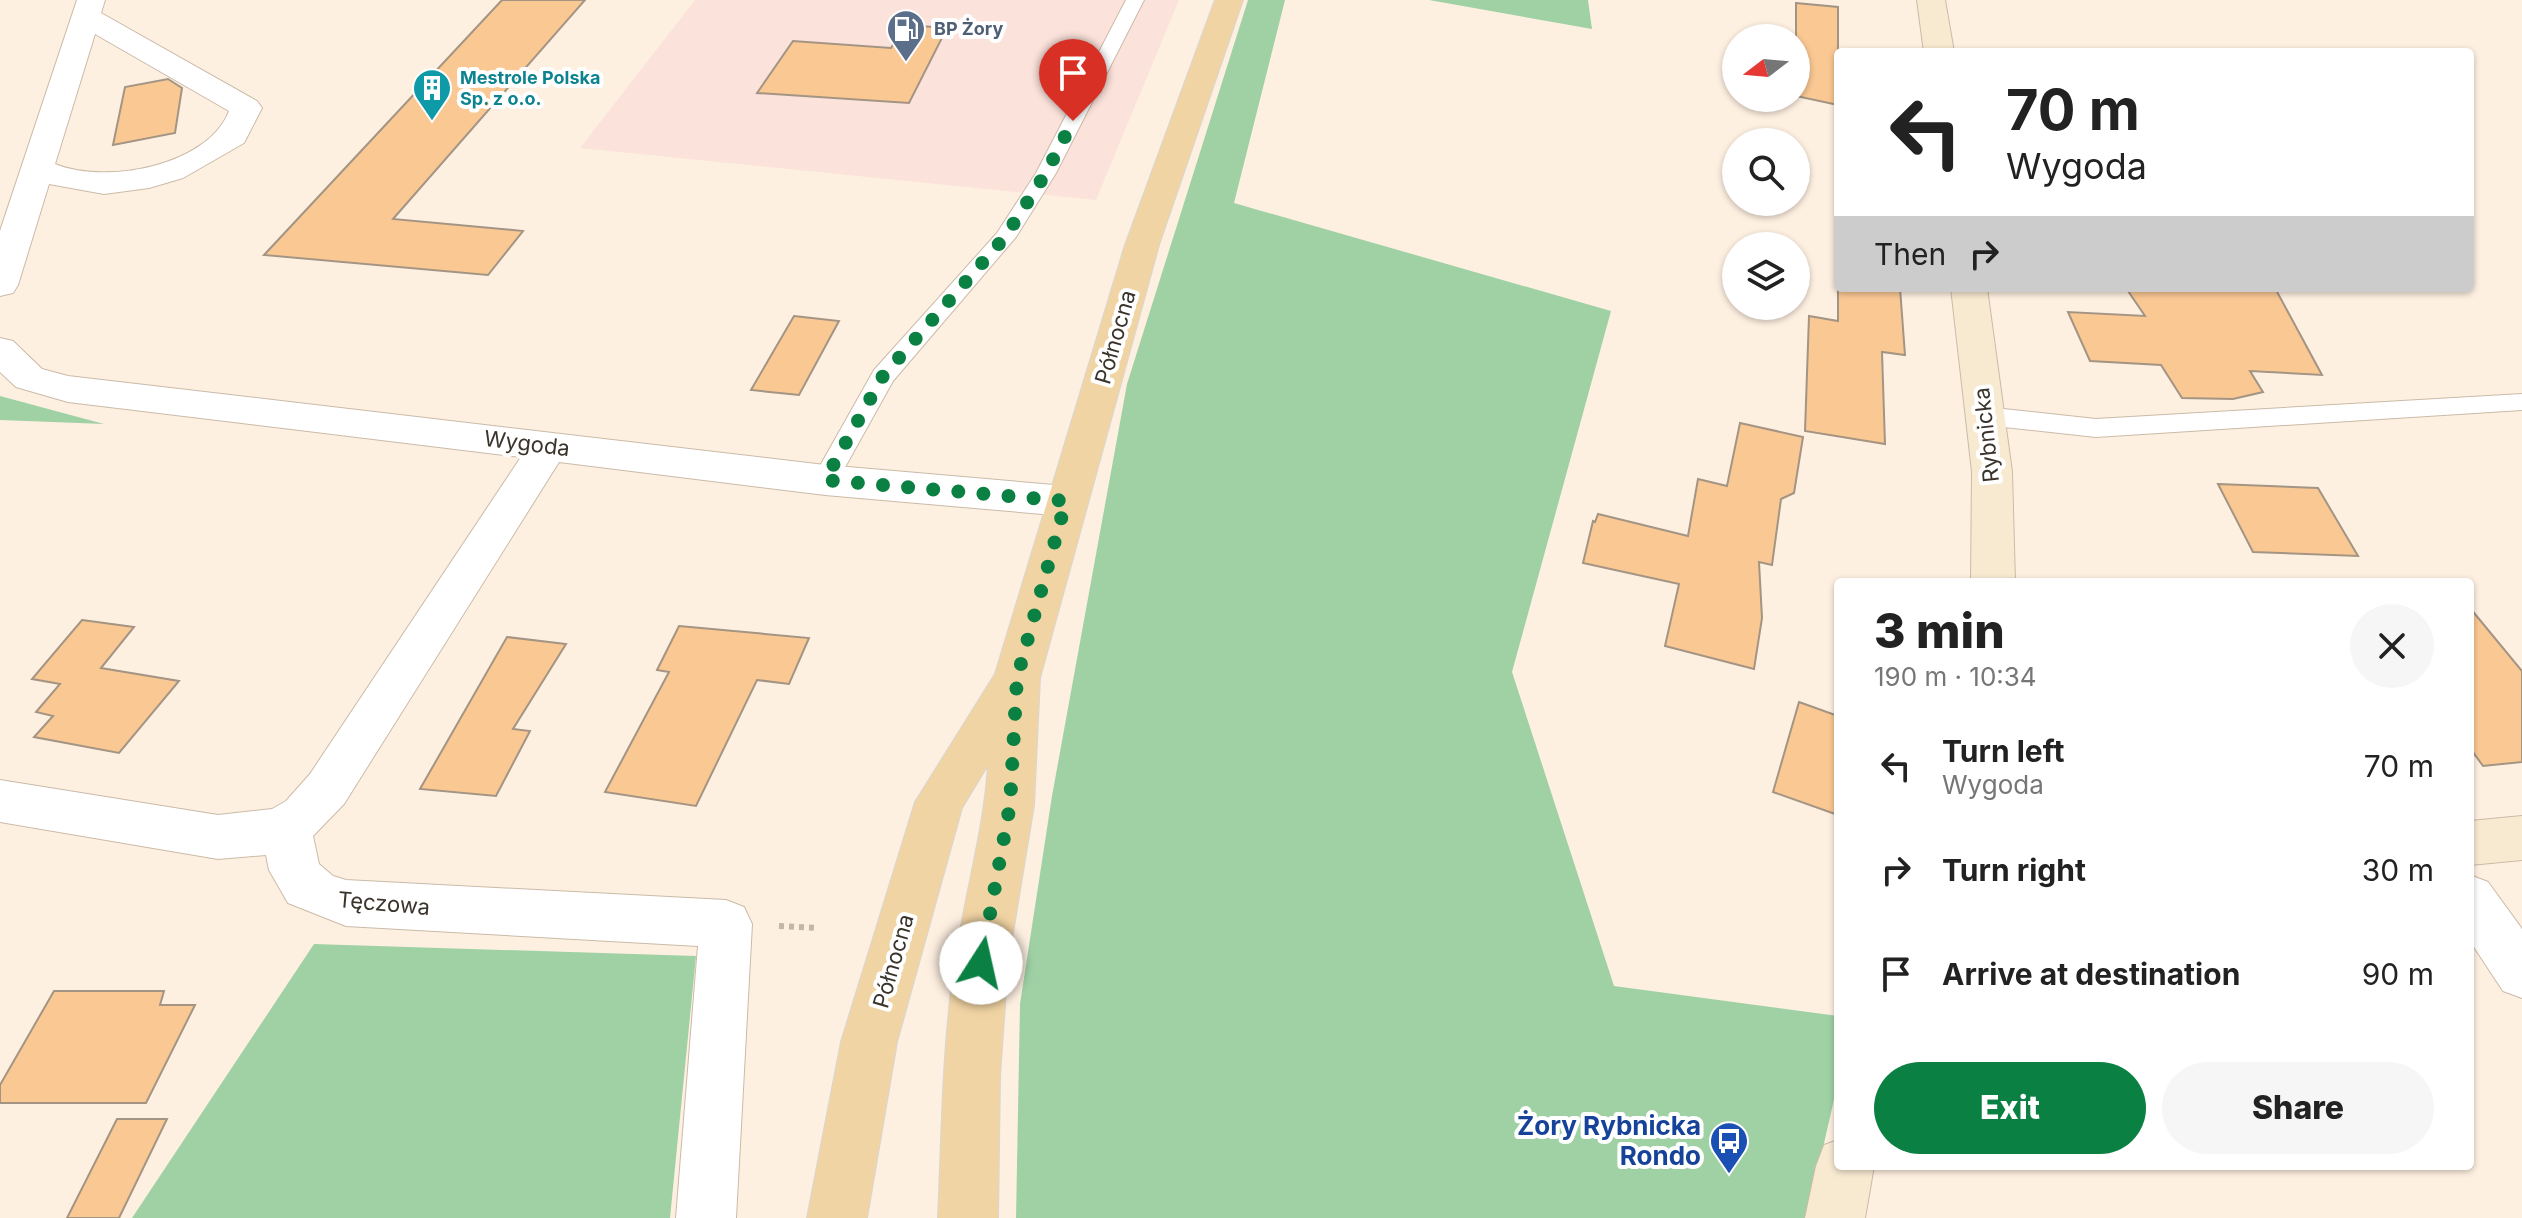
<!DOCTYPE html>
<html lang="en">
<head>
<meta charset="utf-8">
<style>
	:root { --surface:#fff; --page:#f6f6f6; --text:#222; --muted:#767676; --accent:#0b8043 }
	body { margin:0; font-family:Inter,sans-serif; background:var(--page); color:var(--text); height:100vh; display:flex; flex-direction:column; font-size:30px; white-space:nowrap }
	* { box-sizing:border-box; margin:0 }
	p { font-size:26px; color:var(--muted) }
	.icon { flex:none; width:44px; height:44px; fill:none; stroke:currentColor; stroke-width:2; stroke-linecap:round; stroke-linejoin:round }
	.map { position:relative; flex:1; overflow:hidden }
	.side { position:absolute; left:1834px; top:578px; width:640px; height:592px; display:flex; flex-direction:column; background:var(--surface); border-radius:8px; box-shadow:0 2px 6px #0004 }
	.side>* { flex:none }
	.hud { position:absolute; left:1834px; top:48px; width:640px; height:244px; border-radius:8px; box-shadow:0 2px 6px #0004; background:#fff; color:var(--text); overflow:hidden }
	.needle { width:52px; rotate:254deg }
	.tools { position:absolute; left:1722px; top:24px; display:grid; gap:16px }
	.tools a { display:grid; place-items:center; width:88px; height:88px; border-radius:50%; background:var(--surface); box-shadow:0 2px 6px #0004; font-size:40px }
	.pin { position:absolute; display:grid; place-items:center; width:68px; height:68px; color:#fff; margin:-82px -34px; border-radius:50% 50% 50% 0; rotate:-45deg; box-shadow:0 0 8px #0007 }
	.pin .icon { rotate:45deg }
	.me { position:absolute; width:88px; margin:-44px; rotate:10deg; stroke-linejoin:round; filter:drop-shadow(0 0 6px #0008) }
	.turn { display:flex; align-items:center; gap:28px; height:168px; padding:0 40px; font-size:36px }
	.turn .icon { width:104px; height:104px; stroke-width:2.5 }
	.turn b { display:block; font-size:56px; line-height:68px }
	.then { display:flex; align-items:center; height:76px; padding:0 40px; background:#0003; gap:16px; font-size:30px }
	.round { display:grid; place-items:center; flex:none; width:84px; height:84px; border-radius:42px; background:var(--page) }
	.head { display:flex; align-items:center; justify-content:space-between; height:136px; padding:0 40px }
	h1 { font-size:48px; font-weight:800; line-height:60px }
	.primary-button { display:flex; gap:16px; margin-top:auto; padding:16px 40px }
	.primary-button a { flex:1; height:92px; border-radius:48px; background:var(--accent); color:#fff; font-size:32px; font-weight:800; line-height:92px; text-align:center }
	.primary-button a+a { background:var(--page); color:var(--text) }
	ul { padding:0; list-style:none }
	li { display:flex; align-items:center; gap:24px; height:104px; padding:0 40px }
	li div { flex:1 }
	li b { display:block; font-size:30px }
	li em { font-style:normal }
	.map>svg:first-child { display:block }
	.commercial { fill:#fbe2da }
	.green { fill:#9fd1a5 }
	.building { fill:#fac893; stroke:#a49483; stroke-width:2 }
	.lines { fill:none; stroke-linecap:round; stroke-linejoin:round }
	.lane-casing { stroke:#cbbaa8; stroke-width:2 }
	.street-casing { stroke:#cbbaa8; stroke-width:2 }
	.secondary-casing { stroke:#cbbaa8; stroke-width:2 }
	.primary-casing { stroke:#d8d6d5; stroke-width:2 }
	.path { stroke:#c2b6a9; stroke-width:6; stroke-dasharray:5 5; stroke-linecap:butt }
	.lane { fill:#fff; fill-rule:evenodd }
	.street { fill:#fff; fill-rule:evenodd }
	.secondary { fill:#f8ead1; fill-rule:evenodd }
	.primary { fill:#f1d4a3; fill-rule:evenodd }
	.route { stroke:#0b8043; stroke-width:14; stroke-dasharray:0 25.2 }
	.labels { text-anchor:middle; stroke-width:8; stroke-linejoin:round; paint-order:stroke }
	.far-service-label { font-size:18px; font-weight:bold; fill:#4e5e75; stroke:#fff; text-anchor:start }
	.far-culture-label { font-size:18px; font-weight:bold; fill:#0d838f; stroke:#fff; text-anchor:start }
	.street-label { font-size:22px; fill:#3b342d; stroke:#fff }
	.near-transit-label { font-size:26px; font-weight:bold; fill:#164399; stroke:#fff; text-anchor:end }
</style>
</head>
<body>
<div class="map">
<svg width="2522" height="1218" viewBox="0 0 2522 1218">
	<rect width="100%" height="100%" fill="#fef0e1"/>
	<polygon class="commercial" points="695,0 1179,0 1096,200 580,148"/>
	<g class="green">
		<polygon points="1248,0 1285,0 1234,203 1611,311 1512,672 1614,986 1838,1016 1838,1082 1807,1218 1016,1218 1020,1004 1052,796 1127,384"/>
		<polygon points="1429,0 1588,0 1592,29"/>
		<polygon points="0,396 104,424 0,420"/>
		<polygon points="314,944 696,956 670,1218 132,1218"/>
	</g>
	<g class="building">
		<polygon points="502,0 585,0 393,219 523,231 488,275 264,255"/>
		<polygon points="1796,3 1838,7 1838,105 1796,96"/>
		<polygon points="905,25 947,28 909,103 757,93 793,41 891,48"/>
		<polygon points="168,79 182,88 175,133 113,145 125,87"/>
		<polygon points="1838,288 1900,288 1905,355 1882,352 1885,444 1805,431 1809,316 1838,321"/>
		<polygon points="2126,288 2275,288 2322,375 2250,371 2263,392 2233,399 2182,398 2161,365 2090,361 2068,312 2145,316"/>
		<polygon points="794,316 839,321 799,395 751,390"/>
		<polygon points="1740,423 1803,437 1794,493 1781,499 1772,565 1759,562 1762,618 1754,669 1665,646 1679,584 1583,563 1593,521 1595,522 1598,514 1688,536 1698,479 1727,486"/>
		<polygon points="2218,484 2318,488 2358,556 2253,552"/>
		<polygon points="2470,608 2522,671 2522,762 2483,766 2470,748"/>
		<polygon points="82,620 134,627 101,668 179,681 119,753 34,737 53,716 36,712 60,684 32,679"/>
		<polygon points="679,626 809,638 789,684 757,680 696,806 605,792 669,672 657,670"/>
		<polygon points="507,637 566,644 513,729 530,731 496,796 420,789"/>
		<polygon points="1799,702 1838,716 1838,815 1773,792"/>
		<polygon points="54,991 164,991 160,1005 195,1005 146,1103 0,1103 0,1085"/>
		<polygon points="117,1119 167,1119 119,1218 67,1218"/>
	</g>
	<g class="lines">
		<g class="lane-casing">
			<g id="lane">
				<polygon points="1126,0 1144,0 1056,173 1016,237 893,381 834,487 825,489 816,487 812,480 874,370 997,233 1036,173"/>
				<polygon points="2522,394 2522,410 2096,437 1985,425 1976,422 1973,416 1976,410 1985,407 2096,419"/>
			</g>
		</g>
		<g class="street-casing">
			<g id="street">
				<path d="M77 0H105L101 13 257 101 262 108 244 143 183 178 149 188 104 194 49 184 18 285 13 293 0 296V231ZM95 34 229 111C208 166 106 185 55 164Z"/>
				<polygon points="0,338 13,341 42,369 68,376 825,465 1066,486 1081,490 1087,501 1081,512 1066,516 825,495 559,462 344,804 313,836 319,864 333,876 346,880 726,900 744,907 752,924 736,1218 676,1218 698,946 346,926 288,903 269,870 266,855 218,859 0,822 0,780 218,815 272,809 286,801 310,774 521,457 68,402 16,387 0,372"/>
				<polygon points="2470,875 2488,882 2522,929 2522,998 2503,991 2470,941"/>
			</g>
		</g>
		<g class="secondary-casing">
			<g id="secondary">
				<polygon points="1917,0 1945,0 1954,52 1924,52"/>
				<polygon points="1951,288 1987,288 2012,472 2015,582 1971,582 1972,472"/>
				<polygon points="2522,816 2522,860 2470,865 2470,821"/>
				<polygon points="1838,1140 1838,1166 1874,1166 1865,1218 1805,1218 1816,1166 1824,1145"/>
			</g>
		</g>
		<g class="primary-casing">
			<path id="primary" d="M1215 0H1243L1159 245 1040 678 1034 805 1008 963 1000 1075 998 1218H938C942 1133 942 1047 955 963 964 896 984 832 988 765L962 808 897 1042 867 1218H807L841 1042 915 802 995 674 1125 245Z"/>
		</g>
		<polyline class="path" points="779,926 818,928"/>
		<use href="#lane" class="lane"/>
		<use href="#street" class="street"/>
		<use href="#secondary" class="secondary"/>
		<use href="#primary" class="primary"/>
	</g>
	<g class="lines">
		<polyline class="route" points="981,963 1010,805 1017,678 1066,501 825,480 883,376 1005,237 1046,173 1073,121"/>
	</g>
	<defs>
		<g id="fuel-pin" transform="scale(2)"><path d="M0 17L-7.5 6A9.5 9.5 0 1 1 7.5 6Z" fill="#5c6f8a" stroke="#fff"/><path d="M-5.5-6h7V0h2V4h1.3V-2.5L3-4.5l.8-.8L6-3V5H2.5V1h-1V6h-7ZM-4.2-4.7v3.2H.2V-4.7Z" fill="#fff"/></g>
		<g id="building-pin" transform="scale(2)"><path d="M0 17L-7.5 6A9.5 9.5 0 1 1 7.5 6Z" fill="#0f9aa8" stroke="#fff"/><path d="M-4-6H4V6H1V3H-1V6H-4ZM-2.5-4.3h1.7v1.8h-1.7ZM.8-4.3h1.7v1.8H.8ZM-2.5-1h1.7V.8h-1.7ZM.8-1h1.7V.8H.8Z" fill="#fff"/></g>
		<g id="bus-pin" transform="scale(2)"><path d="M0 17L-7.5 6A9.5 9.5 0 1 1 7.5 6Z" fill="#1a4fb4" stroke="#fff"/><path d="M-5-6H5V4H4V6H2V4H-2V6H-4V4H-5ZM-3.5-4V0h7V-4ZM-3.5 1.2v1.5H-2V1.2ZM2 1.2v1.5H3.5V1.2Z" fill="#fff"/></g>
	</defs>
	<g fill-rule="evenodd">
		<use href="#fuel-pin" x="906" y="29"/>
		<use href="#building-pin" x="432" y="88"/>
		<use href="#bus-pin" x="1729" y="1141"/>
	</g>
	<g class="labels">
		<g class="far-service-label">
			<text x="934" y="35">BP Żory</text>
		</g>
		<g class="far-culture-label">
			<text x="460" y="84">Mestrole Polska<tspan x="460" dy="21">Sp. z o.o.</tspan></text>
		</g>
		<g class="street-label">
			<text transform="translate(1115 337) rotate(-74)" y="8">Północna</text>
			<text transform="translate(1986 435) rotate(-96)" y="8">Rybnicka</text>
			<text transform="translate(527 443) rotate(7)" y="8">Wygoda</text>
			<text transform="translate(384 903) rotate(5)" y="8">Tęczowa</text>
			<text transform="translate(893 961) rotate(-74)" y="8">Północna</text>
		</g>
		<g class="near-transit-label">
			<text x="1701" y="1135">Żory Rybnicka<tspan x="1701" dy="30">Rondo</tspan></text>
		</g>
	</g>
</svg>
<div class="tools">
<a><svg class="needle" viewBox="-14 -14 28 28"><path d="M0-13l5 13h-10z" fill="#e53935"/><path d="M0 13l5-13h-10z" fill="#767676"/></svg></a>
<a><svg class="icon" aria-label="search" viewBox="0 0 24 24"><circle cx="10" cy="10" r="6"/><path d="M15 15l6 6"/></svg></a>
<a><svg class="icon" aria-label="layers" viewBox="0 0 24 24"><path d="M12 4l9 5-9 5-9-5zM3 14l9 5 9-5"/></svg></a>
</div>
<div class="pin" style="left:1073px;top:121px;background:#d93025"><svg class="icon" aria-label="arrive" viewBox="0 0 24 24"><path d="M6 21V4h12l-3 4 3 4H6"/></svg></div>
<svg class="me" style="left:981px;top:963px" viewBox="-20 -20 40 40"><circle r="19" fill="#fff"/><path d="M0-13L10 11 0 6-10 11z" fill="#0b8043"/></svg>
<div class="hud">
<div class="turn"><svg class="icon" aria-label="left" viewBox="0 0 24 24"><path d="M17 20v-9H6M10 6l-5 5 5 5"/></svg><div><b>70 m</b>Wygoda</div></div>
<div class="then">Then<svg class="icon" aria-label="right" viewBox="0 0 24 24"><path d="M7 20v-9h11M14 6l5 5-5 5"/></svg></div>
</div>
<section class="side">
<div class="head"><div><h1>3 min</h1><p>190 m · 10:34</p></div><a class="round"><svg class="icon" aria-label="close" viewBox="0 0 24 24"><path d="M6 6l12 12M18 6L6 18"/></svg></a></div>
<ul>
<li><svg class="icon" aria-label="left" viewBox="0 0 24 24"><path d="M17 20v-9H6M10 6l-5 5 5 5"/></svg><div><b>Turn left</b><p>Wygoda</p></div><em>70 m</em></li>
<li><svg class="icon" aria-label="right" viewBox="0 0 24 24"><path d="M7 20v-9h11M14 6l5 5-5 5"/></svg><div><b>Turn right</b></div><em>30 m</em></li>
<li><svg class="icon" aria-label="arrive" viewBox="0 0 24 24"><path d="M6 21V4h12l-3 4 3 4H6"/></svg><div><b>Arrive at destination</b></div><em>90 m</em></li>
</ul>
<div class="primary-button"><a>Exit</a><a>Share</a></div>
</section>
</div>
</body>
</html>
